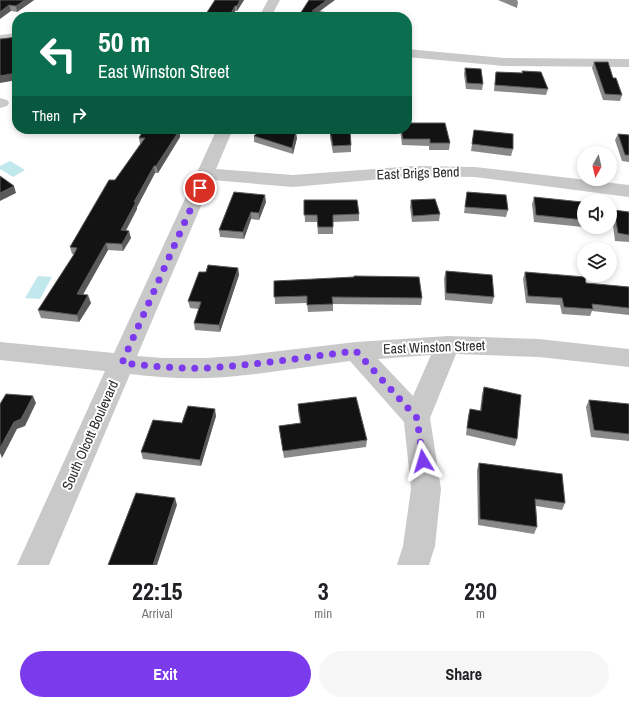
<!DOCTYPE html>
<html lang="en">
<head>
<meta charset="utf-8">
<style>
	:root { --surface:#fff; --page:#f6f6f6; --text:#202124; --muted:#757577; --accent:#7c3aed }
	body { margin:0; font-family:"Archivo Narrow",sans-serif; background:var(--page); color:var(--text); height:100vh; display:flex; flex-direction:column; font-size:15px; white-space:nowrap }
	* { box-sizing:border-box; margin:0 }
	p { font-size:13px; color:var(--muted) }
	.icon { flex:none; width:22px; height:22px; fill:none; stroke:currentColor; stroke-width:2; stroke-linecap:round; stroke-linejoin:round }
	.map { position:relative; height:565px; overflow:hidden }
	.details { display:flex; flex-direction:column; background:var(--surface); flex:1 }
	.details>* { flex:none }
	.guide { position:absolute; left:12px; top:12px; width:400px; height:122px; border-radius:16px; box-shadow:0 2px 6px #0003; background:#0b6e4f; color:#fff; overflow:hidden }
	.needle { width:26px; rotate:188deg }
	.controls { position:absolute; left:577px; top:146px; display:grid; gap:8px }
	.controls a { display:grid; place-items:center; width:40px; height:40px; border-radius:50%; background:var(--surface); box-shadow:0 2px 6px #0003; font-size:20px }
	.pin { position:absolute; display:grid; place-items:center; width:34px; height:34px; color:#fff; margin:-17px; border:2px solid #fff; border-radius:50%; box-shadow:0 1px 4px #0007 }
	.me { position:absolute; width:44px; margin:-22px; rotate:353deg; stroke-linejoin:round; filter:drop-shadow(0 0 3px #0008) }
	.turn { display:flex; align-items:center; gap:14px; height:84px; padding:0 20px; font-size:18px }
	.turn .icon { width:52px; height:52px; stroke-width:2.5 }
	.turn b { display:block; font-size:28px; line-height:34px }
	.then { display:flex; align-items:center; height:38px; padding:0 20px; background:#0003; gap:8px; font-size:15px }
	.eta { display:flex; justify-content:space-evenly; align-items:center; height:68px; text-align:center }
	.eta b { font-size:24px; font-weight:700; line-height:28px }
	.button { display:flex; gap:8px; margin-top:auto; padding:8px 20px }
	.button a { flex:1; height:46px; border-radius:24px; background:var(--accent); color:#fff; font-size:16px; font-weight:700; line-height:46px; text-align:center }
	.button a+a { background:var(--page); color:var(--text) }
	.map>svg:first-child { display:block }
	.water { fill:#c1e8ed }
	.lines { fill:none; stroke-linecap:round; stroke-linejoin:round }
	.minor { fill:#c9c9c9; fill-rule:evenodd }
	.wall { fill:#898989 }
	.shaded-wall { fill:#5a5a5a }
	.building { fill:#131313; stroke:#5a5a5a }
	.route { stroke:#7c3aed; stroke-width:7; stroke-dasharray:0 12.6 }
	.labels { text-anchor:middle; stroke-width:4; stroke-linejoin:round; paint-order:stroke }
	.street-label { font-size:14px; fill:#2c2c2c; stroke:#fff }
</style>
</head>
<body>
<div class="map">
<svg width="629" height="565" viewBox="0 0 629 565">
	<rect width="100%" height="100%" fill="#fff"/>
	<g class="water">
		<polygon points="10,161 25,170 13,177 0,169 0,166"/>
		<polygon points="38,276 52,277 40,299 25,298"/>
	</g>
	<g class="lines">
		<g class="minor">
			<polygon points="268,0 280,0 271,17 259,17"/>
			<polygon points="17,33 17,41 0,43 0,35"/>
			<polygon points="407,49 504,58 629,59 629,67 504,66 407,57"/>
			<polygon points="0,98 7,100 9,103 7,106 0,108"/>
			<path d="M217 129H233L216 169 293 175 415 166 475 167 629 185V197L475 177 415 176 293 187 212 180 137 356 163 358H206L236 356 356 342 448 336 539 339 629 349V367L539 357 456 354 430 418 441 489 435 546 429 565H397L403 546 411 489 404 422 350 361C303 367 255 376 207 378 181 379 155 377 130 374L49 565H17L105 371 0 360V342L114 353ZM431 355 413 396 378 359Z"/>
		</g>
	</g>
	<g class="wall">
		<polygon points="0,0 34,0 17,12 11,11"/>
		<polygon points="215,0 244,0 237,11 235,11 233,17 204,17"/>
		<polygon points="498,0 517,0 518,2 517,8"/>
		<polygon points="594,62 613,78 622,95 620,101 603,100 592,68"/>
		<polygon points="465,68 483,84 482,90 466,89 464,74"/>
		<polygon points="522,71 548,89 546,95 494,91 495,78 496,72 522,73"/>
		<polygon points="144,129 182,129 180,134 180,137 158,173 155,173 137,207 137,209 126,231 131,238 123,251 108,250 83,295 91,303 79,322 41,318 38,310 74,254 72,254 70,247 140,144 139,138"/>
		<polygon points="400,129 407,129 450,143 449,150 429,150 429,146 402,145"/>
		<polygon points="474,130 513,149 511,156 471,151"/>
		<polygon points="330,131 351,145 351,152 333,153 330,138"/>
		<polygon points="618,134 629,135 629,162 622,161 615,140"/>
		<polygon points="254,136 297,138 293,154 254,142"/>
		<polygon points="467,192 508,210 506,217 464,213"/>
		<polygon points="534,197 584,214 584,223 583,227 534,222 532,204"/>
		<polygon points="304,200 359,214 359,221 333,222 333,234 318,234 317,222 305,222"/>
		<polygon points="411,200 440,214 439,221 412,222 410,207"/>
		<polygon points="266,202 259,220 251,219 244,239 220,237 219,230"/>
		<polygon points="614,210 629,212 629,242 615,241 612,217"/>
		<polygon points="238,268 239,275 220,332 195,330 194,323 199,309 190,308 188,301 206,272"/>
		<polygon points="446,271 494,297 492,304 445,300 444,278"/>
		<polygon points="525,272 586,283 629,287 629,315 592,311 590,316 562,314 560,305 526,303 523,279"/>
		<polygon points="274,281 422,298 421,305 333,304 333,311 308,312 307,303 275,304"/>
		<polygon points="484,387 517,439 515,446 466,435 468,416 470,409 480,411 482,394"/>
		<polygon points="589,400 629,404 629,441 591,437 586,407"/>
		<polygon points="298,404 367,440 366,447 284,458 279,426 300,423 298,411"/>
		<polygon points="216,416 201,466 143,459 141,452 182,423"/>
		<polygon points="479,463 565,503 562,510 536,506 537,527 534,534 478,525 477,470"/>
	</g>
	<g class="shaded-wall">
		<polygon points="25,0 34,0 17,12 16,6"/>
		<polygon points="240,0 244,0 237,11 237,6"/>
		<polygon points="327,0 335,0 312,17 312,11"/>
		<polygon points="9,5 11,11 0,19 0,12"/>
		<polygon points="235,6 235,11 233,17 229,17"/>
		<polygon points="17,73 17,80 0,83 0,76"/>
		<polygon points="177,129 182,129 180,134 180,137 158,173 156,166"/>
		<polygon points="296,132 297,138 293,154 292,148"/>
		<polygon points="154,166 155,173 137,207 137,209 122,237 121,230 134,202"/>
		<polygon points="14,186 16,193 0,201 0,193"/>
		<polygon points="265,195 266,202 259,220 259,213"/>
		<polygon points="251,212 251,219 244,239 243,232"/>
		<polygon points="129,231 131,238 123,251 122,244"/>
		<polygon points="106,243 108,250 79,301 77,294"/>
		<polygon points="238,268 239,275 220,332 219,325"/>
		<polygon points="88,295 91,303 79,322 77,315"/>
		<polygon points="33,396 36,403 25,426 17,429 2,458 0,453 0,448 14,422"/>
		<polygon points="215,409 216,416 201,466 200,460"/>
		<polygon points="175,498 177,505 157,565 153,565"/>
	</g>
	<g class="building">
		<polygon points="0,0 25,0 16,6 9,5 0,12"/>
		<polygon points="215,0 240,0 237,6 235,6 229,17 204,17"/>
		<polygon points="309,0 327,0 312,11 330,13 329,16 331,16 331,17 298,17"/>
		<polygon points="17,37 17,53 16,53 17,53 17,73 0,76 0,39"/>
		<polygon points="594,62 608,62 613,78 616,78 622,95 605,94"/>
		<polygon points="465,68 481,69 483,84 467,83"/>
		<polygon points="522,71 541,72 548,89 495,85 496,72 523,73"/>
		<polygon points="407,123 445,123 450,143 430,143 430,139 403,139 401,129 407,129"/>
		<polygon points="144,129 177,129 177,130 179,131 156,166 154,166 134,202 136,202 121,230 129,231 122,244 106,243 77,294 88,295 77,315 38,310 73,256 77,248 70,247 109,180 115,180 145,138 139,138"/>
		<polygon points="262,129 288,129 296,132 292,148 254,136"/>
		<polygon points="350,130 351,145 333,146 330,131"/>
		<polygon points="474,130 513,134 513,149 472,144"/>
		<polygon points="618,134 629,135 629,155 625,155"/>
		<polygon points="0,176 14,186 0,193"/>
		<polygon points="234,192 265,195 259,213 251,212 243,232 219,230"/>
		<polygon points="467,192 506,195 508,210 465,207"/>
		<polygon points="534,197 582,202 584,214 584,220 536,215"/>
		<polygon points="435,199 440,214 413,216 411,200"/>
		<polygon points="304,200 357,200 359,214 333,215 333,227 318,227 317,215 304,215"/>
		<polygon points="614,210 629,212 629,235 618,233"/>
		<polygon points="208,265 238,268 219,325 194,323 201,302 188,301 199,272 206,272"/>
		<polygon points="446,271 492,275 494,297 446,293"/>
		<polygon points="525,272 585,277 586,283 629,287 629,308 592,304 593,309 564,307 562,298 528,296"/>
		<polygon points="354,276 419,277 422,298 332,297 333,304 307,305 307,296 274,297 274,281 354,277"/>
		<polygon points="484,387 521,395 517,439 467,428 470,409 481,411"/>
		<polygon points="6,394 33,396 21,419 14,422 0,448 0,404"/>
		<polygon points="356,397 367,440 283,451 279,426 301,423 298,404"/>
		<polygon points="589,400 629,404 629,434 594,430"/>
		<polygon points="188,406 215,409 200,460 141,452 153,420 182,423"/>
		<polygon points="479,463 562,474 565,503 535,499 537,527 480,519"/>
		<polygon points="136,493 175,498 153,565 108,565"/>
	</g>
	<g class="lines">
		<path class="route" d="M200 188 122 363C150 366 178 369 207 368 257 365 306 357 356 351L417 418 423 461"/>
	</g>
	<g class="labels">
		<g class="street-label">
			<text transform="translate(418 173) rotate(-2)" y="5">East Brigs Bend</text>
			<text transform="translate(434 347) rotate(-2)" y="5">East Winston Street</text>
			<text transform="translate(90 435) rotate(-66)" y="5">South Olcott Boulevard</text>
		</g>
	</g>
</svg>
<div class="controls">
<a><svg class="needle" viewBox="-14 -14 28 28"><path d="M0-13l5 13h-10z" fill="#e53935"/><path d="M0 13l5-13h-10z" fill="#757577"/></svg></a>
<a><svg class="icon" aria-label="sound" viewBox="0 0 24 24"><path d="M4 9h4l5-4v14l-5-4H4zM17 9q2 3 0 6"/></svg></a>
<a><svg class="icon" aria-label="layers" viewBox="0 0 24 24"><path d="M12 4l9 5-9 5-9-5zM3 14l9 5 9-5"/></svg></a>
</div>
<div class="pin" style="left:200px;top:188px;background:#d93025"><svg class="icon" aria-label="arrive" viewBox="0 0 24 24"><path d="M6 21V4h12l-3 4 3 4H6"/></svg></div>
<svg class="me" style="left:423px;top:461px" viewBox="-20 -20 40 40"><path d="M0-17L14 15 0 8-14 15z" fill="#7c3aed" stroke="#fff" stroke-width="4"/></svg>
<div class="guide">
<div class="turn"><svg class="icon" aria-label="left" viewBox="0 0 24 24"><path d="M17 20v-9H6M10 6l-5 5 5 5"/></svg><div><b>50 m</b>East Winston Street</div></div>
<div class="then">Then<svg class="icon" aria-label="right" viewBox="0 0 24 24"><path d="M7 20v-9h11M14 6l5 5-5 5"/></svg></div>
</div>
</div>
<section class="details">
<div class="eta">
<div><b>22:15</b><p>Arrival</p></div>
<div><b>3</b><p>min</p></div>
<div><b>230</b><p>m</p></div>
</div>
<div class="button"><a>Exit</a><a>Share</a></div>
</section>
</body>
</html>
